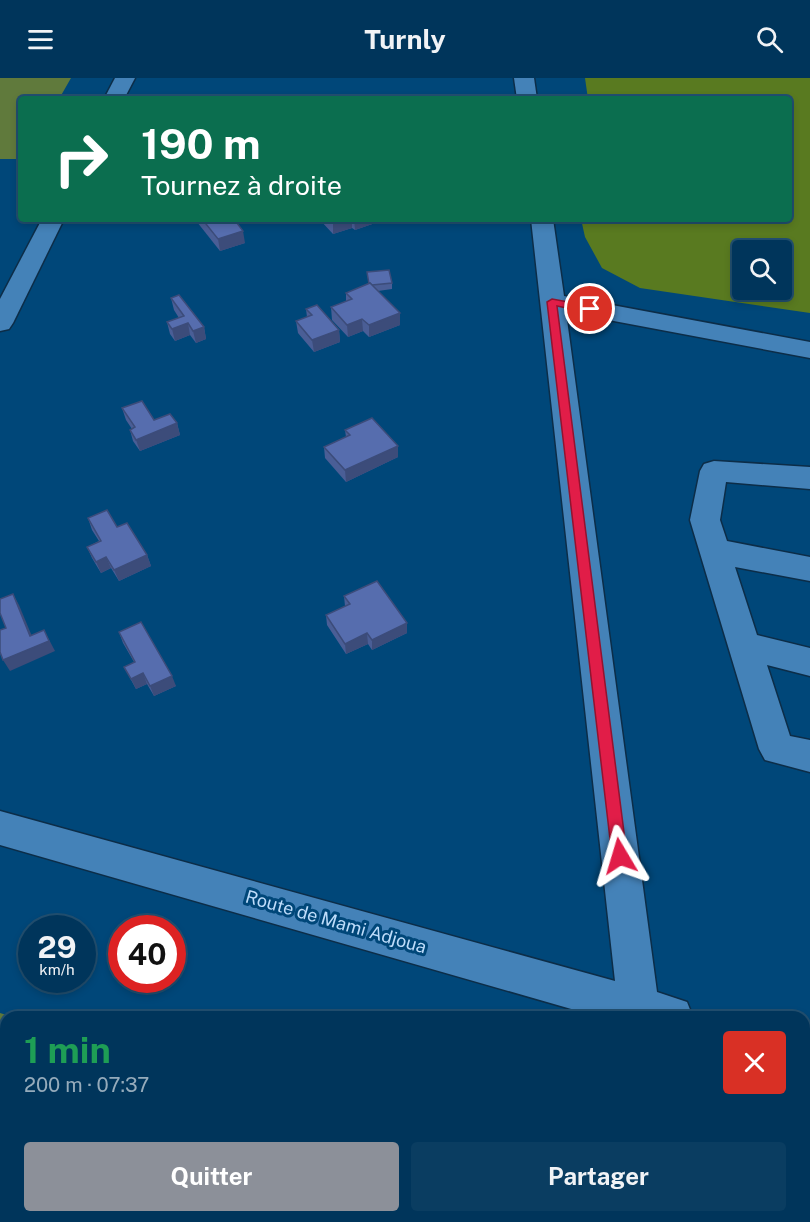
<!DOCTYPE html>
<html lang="fr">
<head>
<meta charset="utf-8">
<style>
	:root { --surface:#00355b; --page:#0a3d61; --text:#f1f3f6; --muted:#95abbb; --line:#225071; --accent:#8c9099 }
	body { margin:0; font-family:"Public Sans",sans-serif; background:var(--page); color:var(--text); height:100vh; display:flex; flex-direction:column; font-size:22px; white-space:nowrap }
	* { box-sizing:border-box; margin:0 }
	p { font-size:20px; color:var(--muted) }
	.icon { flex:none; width:33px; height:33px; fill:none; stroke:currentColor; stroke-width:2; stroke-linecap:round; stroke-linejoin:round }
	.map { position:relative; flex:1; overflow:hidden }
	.side { position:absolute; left:0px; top:933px; width:810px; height:212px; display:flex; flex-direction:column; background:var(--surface); border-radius:18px 18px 0 0; box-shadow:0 3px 9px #0003,0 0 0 2px var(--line) }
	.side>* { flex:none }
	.banner { position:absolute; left:18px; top:18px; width:774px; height:126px; border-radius:6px; box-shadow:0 3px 9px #0003,0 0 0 2px var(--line); background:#0b6e4f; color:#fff; overflow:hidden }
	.fabs { position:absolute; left:732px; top:162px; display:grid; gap:12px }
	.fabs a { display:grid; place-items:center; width:60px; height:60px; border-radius:6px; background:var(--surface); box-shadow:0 3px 9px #0003,0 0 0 2px var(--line); font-size:30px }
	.speed { position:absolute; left:18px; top:837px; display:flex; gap:12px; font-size:30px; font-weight:700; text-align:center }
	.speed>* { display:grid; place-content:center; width:78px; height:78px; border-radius:50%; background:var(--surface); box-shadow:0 3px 9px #0003,0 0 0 2px var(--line); line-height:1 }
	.speed small { font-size:15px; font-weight:400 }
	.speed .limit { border:9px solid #d22; background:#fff; color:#111 }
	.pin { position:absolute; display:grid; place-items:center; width:51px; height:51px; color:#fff; margin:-26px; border:3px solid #fff; border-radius:50%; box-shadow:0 2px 6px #0007 }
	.me { position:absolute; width:66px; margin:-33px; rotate:353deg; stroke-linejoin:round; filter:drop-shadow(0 0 4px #0008) }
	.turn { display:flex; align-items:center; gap:21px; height:126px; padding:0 24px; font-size:27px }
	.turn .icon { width:78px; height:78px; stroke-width:2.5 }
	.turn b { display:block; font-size:42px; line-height:51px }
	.round { display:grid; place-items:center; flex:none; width:63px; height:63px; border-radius:6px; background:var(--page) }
	.head { display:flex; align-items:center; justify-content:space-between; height:102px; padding:0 24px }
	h1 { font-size:36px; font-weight:700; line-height:45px; color:#1e9e55 }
	.primary-button { display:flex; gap:12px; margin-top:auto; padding:12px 24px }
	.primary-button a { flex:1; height:69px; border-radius:6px; background:var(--accent); color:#fff; font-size:24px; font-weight:700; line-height:69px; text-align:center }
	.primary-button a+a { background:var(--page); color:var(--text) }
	header { display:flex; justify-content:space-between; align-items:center; height:78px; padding:0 24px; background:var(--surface); font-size:27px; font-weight:700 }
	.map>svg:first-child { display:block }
	.green { fill:#607a3c }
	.forest { fill:#597a20; fill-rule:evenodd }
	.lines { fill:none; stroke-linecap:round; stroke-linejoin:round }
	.minor-casing { stroke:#0c2d48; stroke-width:3 }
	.minor { fill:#4482b8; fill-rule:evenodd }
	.wall { fill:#4a5e96 }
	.shaded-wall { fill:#3c4c7a }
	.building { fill:#566dae; stroke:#3c4c7a; stroke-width:1.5 }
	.route { fill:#e11d48; stroke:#92132f; stroke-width:1.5 }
	.labels { text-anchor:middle; stroke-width:6; stroke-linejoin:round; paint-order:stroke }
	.street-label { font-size:18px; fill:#bddcfa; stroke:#004779 }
</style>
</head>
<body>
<header><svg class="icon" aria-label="menu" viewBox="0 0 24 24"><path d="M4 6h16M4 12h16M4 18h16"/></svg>Turnly<svg class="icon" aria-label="search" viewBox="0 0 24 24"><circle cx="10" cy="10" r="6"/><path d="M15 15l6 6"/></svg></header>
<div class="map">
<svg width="810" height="1144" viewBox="0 0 810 1144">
	<rect width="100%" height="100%" fill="#004779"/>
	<g class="green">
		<polygon points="0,0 71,0 59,21 21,21 21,81 0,81"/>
		<polygon points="0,935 13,939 6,939 6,1138 533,1138 533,1144 0,1144"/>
	</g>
	<path class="forest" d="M585 0H810V235L640 210 602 190 585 159 581 141H789V21H588ZM742 172H782V212H742Z"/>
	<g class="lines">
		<g class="minor-casing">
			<g id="minor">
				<polygon points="115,0 135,0 124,21 104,21"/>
				<polygon points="514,0 534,0 537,21 517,21"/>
				<polygon points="42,141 64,141 13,245 9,251 0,253 0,221"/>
				<polygon points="531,141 553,141 564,218 810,264 810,280 566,234 657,914 687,924 693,939 599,939 0,767 0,733 615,903"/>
				<polygon points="714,383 810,389 810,411 726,404 720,442 727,463 810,479 810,503 735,489 757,557 810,570 810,598 767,587 790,658 810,662 810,694 765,682 759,671 690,442 700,393 704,386"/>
				<polygon points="804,955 810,956 810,998 804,997"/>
				<rect x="634" y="1138" width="46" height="6"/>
			</g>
		</g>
		<use href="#minor" class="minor"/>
	</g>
	<g class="wall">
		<polygon points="197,141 219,141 245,165 220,173 197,144"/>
		<polygon points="319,141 381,141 381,143 355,152 352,150 333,156"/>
		<polygon points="367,194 392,205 392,211 378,213 400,235 400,247 369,259 363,253 348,259 332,242 331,229 346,224 346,215 369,206"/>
		<polygon points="171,220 204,249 206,261 196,265 190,257 175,263 170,256 167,244 179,240 174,232"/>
		<polygon points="306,231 339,252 340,264 314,274 298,255 296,243 307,239"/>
		<polygon points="122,330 154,342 177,345 180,357 140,373 133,363 130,352 132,351 126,342"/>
		<polygon points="345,352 398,379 346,404 325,380 324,369 346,359"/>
		<polygon points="88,440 117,449 147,477 151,488 119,503 111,490 101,495 92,480 87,469 99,463 92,452"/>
		<polygon points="344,518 407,545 407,555 372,572 368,566 346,576 327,547 326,537 345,528"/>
		<polygon points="119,554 176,608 154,618 147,606 136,611 124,589 134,584 123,565"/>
	</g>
	<g class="shaded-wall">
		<polygon points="341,141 352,141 352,150 333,156 333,144"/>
		<polygon points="354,141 381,141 381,143 355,152"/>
		<polygon points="243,153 245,165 220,173 218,161"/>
		<polygon points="400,235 400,247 369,259 369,247"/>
		<polygon points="362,241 363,253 348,259 347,247"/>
		<polygon points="188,245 190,257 175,263 172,251"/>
		<polygon points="204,249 206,261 196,265 193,253"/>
		<polygon points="339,252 340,264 314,274 312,262"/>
		<polygon points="177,345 180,357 140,373 136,362"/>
		<polygon points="398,368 398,379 346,404 345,392"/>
		<polygon points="147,477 151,488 119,503 114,492"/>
		<polygon points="106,479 111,490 101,495 96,484"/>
		<polygon points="13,516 19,527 36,568 44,552 55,573 10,593 3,582"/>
		<polygon points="407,545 407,555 372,572 372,562"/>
		<polygon points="367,555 368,566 346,576 345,566"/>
		<polygon points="143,595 147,606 136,611 131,601"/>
		<polygon points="172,598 176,608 154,618 150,608"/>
	</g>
	<g class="building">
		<polygon points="202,141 234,141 243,153 218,161"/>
		<polygon points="330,141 341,141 333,144"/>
		<polygon points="389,192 392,205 372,207 370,205 369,206 367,194"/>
		<polygon points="370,205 400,235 369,247 362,241 347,247 331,229 352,221 346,215"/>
		<polygon points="179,217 204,249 193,253 188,245 172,251 167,244 184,238 171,220"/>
		<polygon points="317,227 339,252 312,262 296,243 312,237 306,231"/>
		<polygon points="142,323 154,342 170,336 177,345 136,362 130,352 135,349 122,330"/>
		<polygon points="372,340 398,368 345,392 324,369 350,357 345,352"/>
		<polygon points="107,432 117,449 127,445 147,477 114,492 106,479 96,484 87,469 101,463 88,440"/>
		<polygon points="377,503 407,545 372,562 367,555 345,566 326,537 350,526 344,518"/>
		<polygon points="13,516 30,558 44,552 49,563 3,582 0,574 0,552 6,550 0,535 0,521"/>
		<polygon points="141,544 172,598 150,608 143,595 131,601 124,589 135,584 119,554"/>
	</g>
	<polygon class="route" points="552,221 590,228 596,231 590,235 557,228 627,778 625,783 620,785 614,783 612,778 547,224"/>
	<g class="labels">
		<g class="street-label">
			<text transform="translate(336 844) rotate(16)" y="6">Route de Mami Adjoua</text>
		</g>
	</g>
</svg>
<div class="fabs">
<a><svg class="icon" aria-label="search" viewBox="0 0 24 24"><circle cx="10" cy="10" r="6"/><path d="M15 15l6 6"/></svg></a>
</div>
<div class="speed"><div>29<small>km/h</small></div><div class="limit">40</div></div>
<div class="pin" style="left:590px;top:231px;background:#d93025"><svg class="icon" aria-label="arrive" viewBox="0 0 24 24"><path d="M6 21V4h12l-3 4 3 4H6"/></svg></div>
<svg class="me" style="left:620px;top:778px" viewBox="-20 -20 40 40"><path d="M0-17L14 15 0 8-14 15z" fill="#e11d48" stroke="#fff" stroke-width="4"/></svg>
<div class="banner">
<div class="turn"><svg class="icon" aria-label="right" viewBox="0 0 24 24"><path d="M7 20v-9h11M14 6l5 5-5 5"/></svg><div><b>190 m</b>Tournez à droite</div></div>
</div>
<section class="side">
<div class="head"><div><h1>1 min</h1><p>200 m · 07:37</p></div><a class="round" style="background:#d93025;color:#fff"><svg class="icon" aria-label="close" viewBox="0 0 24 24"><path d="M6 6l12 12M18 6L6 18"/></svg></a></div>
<div class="primary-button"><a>Quitter</a><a>Partager</a></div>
</section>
</div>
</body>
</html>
